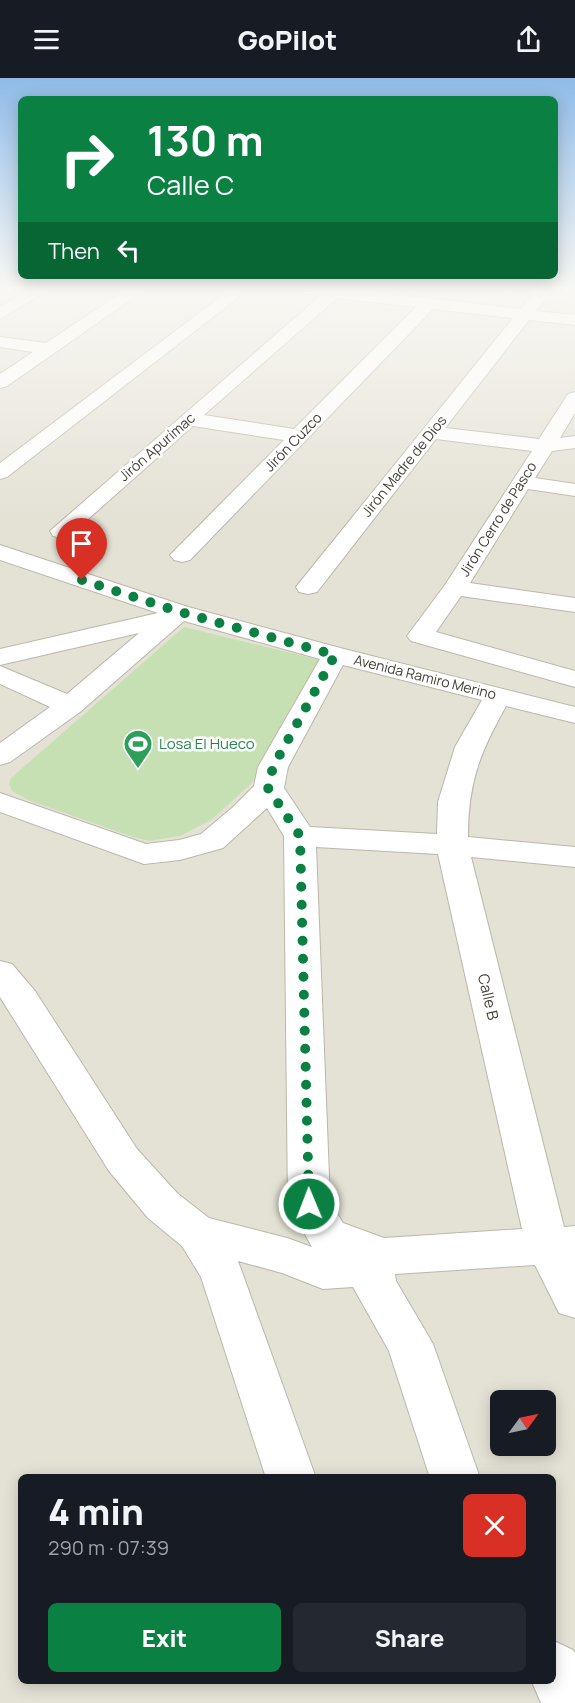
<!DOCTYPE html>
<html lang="en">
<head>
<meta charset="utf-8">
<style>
	:root { --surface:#171b24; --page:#242831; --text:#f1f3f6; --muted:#9ea1a6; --accent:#0b8043 }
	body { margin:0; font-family:Manrope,sans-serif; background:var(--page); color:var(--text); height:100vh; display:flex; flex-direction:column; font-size:22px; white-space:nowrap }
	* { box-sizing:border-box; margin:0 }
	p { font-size:20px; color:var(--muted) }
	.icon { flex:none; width:33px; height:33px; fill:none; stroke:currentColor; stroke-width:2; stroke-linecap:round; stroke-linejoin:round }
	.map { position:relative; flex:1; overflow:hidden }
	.sheet { position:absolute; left:18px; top:1396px; width:538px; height:210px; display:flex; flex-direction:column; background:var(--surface); border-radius:9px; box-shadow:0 3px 15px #0003 }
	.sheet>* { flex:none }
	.banner { position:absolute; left:18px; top:18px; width:540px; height:183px; border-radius:9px; box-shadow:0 3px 15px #0003; background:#0b8043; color:#fff; overflow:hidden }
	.needle { width:39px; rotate:57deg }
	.tools { position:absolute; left:490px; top:1312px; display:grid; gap:12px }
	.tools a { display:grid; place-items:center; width:66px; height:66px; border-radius:9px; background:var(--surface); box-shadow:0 3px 15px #0003; font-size:30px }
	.pin { position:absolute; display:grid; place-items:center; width:51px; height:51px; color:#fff; margin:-62px -26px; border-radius:50% 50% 50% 0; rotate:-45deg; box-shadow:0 0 6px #0007 }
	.pin .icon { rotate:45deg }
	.me { position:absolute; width:66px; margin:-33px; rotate:359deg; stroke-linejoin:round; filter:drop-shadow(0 0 4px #0008) }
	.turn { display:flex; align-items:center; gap:21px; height:126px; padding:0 30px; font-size:27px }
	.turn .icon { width:78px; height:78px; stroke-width:2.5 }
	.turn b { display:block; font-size:42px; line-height:51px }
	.then { display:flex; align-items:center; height:57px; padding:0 30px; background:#0003; gap:12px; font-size:22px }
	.round { display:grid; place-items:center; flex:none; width:63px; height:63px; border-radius:9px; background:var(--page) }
	.headline { display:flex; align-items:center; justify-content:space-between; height:102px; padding:0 30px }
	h1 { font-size:36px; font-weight:800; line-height:45px }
	.cta { display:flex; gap:12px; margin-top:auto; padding:12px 30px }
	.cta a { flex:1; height:69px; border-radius:9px; background:var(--accent); color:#fff; font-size:24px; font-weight:800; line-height:69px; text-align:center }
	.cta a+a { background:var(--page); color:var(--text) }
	header { display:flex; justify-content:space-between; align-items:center; height:78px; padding:0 30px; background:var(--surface); font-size:27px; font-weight:800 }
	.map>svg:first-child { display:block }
	.residential { fill:#e4e1d5; fill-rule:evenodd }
	.green { fill:#c6e0b4 }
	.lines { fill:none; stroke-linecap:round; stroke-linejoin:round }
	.minor-casing { stroke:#bbb7aa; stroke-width:2 }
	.minor { fill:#fff; fill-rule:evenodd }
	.route { stroke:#0b8043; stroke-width:10; stroke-dasharray:0 18 }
	.labels { text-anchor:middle; stroke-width:5; stroke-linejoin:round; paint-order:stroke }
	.far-street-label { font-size:14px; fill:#434036; stroke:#fff }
	.leisure-label { font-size:15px; fill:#27864d; stroke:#fff; text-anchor:start }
	.street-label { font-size:15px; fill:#434036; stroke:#fff }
</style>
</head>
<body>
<header><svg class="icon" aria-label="menu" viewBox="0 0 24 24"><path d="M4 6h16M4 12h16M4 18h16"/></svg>GoPilot<svg class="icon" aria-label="share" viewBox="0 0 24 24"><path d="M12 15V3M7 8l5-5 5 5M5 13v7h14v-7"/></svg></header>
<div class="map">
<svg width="575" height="1625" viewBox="0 0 575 1625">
	<rect width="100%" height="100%" fill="#f1efe6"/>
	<path class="residential" d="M0 211H575V1625H0ZM501 1323H546V1368H501ZM21 1400H554V1604H21Z"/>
	<polygon class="green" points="184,549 320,582 263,690 250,707 211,742 180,758 149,763 133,759 28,722 12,713 9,706 11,700"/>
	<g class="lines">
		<g class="minor-casing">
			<g id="minor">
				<polygon points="30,211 50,211 0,241 0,229"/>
				<polygon points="127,211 146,211 7,308 0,310 0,296 33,274 0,269 0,259 46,265"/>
				<polygon points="231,211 249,211 7,399 0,401 0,385"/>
				<path d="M305 211H348L521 231 536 211H553L536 233 575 237V247L529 242 445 350 539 361 568 316 575 314V335L560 360 575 358V370L552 373 535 400 575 406V418L528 411 470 505 575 520V534L461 518 436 554 575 593V609L411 563 407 558 445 507 532 373 436 361 317 514 308 516 299 514 296 509 513 240 433 231 190 482 182 484 174 482 170 477 284 362 193 348 69 458 61 460 53 458 50 453 320 218 306 215ZM337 220 416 229 294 351 204 337Z"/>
				<path d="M0 467 188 529 344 571 575 629V645L506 628C480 675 468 704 468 759L575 769V789L471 779 564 1149 575 1148V1240L559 1235 535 1187 395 1196 396 1203 433 1266 480 1400H430L389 1273 353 1209 323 1211 282 1195 238 1183 316 1400H266L201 1199 182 1168 148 1140 109 1093 0 919V883L12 886 35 913 137 1071 178 1116 209 1140 287 1160 312 1169 288 1126 284 758 267 730 223 770 180 782 144 786 0 734V715L146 766 179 762 201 756 232 730 254 708 258 689 320 581 184 543 80 634 10 684 0 687V665L50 629 0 606V588L67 616 139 555 0 587V571L158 535 0 482ZM343 587 482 622 455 669 438 724 437 756 310 749 284 710 288 689ZM316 769 438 776 522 1151 384 1160 343 1145 330 1124Z"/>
				<polygon points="554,1563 573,1572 575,1575 575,1625 541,1625 532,1604 554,1604"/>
			</g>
		</g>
		<use href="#minor" class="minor"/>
	</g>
	<linearGradient id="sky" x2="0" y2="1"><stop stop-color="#8fbbe8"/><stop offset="0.48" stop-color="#f9f8f4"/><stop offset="1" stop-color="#f9f8f4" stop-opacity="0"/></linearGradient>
	<rect width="575" height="439" fill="url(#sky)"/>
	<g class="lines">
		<polyline class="route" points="82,502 180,534 335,577 273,689 268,710 300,758 309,1126"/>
	</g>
	<defs>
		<g id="stadium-pin" transform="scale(1.5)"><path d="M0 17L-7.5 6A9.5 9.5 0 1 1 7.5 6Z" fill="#2e9e5b" stroke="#fff"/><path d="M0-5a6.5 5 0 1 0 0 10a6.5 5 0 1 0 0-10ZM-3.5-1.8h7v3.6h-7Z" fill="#fff"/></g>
	</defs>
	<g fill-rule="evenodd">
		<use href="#stadium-pin" x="138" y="666"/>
	</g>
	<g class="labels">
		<g class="far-street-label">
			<text transform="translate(293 364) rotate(-46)" y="5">Jirón Cuzco</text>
			<text transform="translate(157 369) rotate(-41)" y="5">Jirón Apurímac</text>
			<text transform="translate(404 388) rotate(-51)" y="5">Jirón Madre de Dios</text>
			<text transform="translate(498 441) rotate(-58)" y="5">Jirón Cerro de Pasco</text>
			<text transform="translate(425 599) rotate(14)" y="5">Avenida Ramiro Merino</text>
		</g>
		<g class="leisure-label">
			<text x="159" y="671">Losa El Hueco</text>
		</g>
		<g class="street-label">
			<text transform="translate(488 919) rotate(77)" y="5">Calle B</text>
		</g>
	</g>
</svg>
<div class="tools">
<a><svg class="needle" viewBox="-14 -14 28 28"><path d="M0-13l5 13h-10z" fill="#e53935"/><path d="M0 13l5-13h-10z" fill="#9ea1a6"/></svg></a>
</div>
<div class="pin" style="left:82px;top:502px;background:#d93025"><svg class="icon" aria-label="arrive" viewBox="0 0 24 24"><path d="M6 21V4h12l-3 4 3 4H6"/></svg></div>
<svg class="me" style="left:309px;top:1126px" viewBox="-20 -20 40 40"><circle r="17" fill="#0b8043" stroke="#fff" stroke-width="3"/><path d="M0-11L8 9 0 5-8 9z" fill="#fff"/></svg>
<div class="banner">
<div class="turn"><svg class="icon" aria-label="right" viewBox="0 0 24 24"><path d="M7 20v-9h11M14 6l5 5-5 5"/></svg><div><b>130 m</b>Calle C</div></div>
<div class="then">Then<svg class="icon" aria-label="left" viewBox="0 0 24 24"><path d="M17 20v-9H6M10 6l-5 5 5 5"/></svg></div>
</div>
<section class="sheet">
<div class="headline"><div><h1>4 min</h1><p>290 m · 07:39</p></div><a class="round" style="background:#d93025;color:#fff"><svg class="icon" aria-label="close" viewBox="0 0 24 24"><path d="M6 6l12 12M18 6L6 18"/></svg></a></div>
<div class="cta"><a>Exit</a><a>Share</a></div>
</section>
</div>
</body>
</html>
